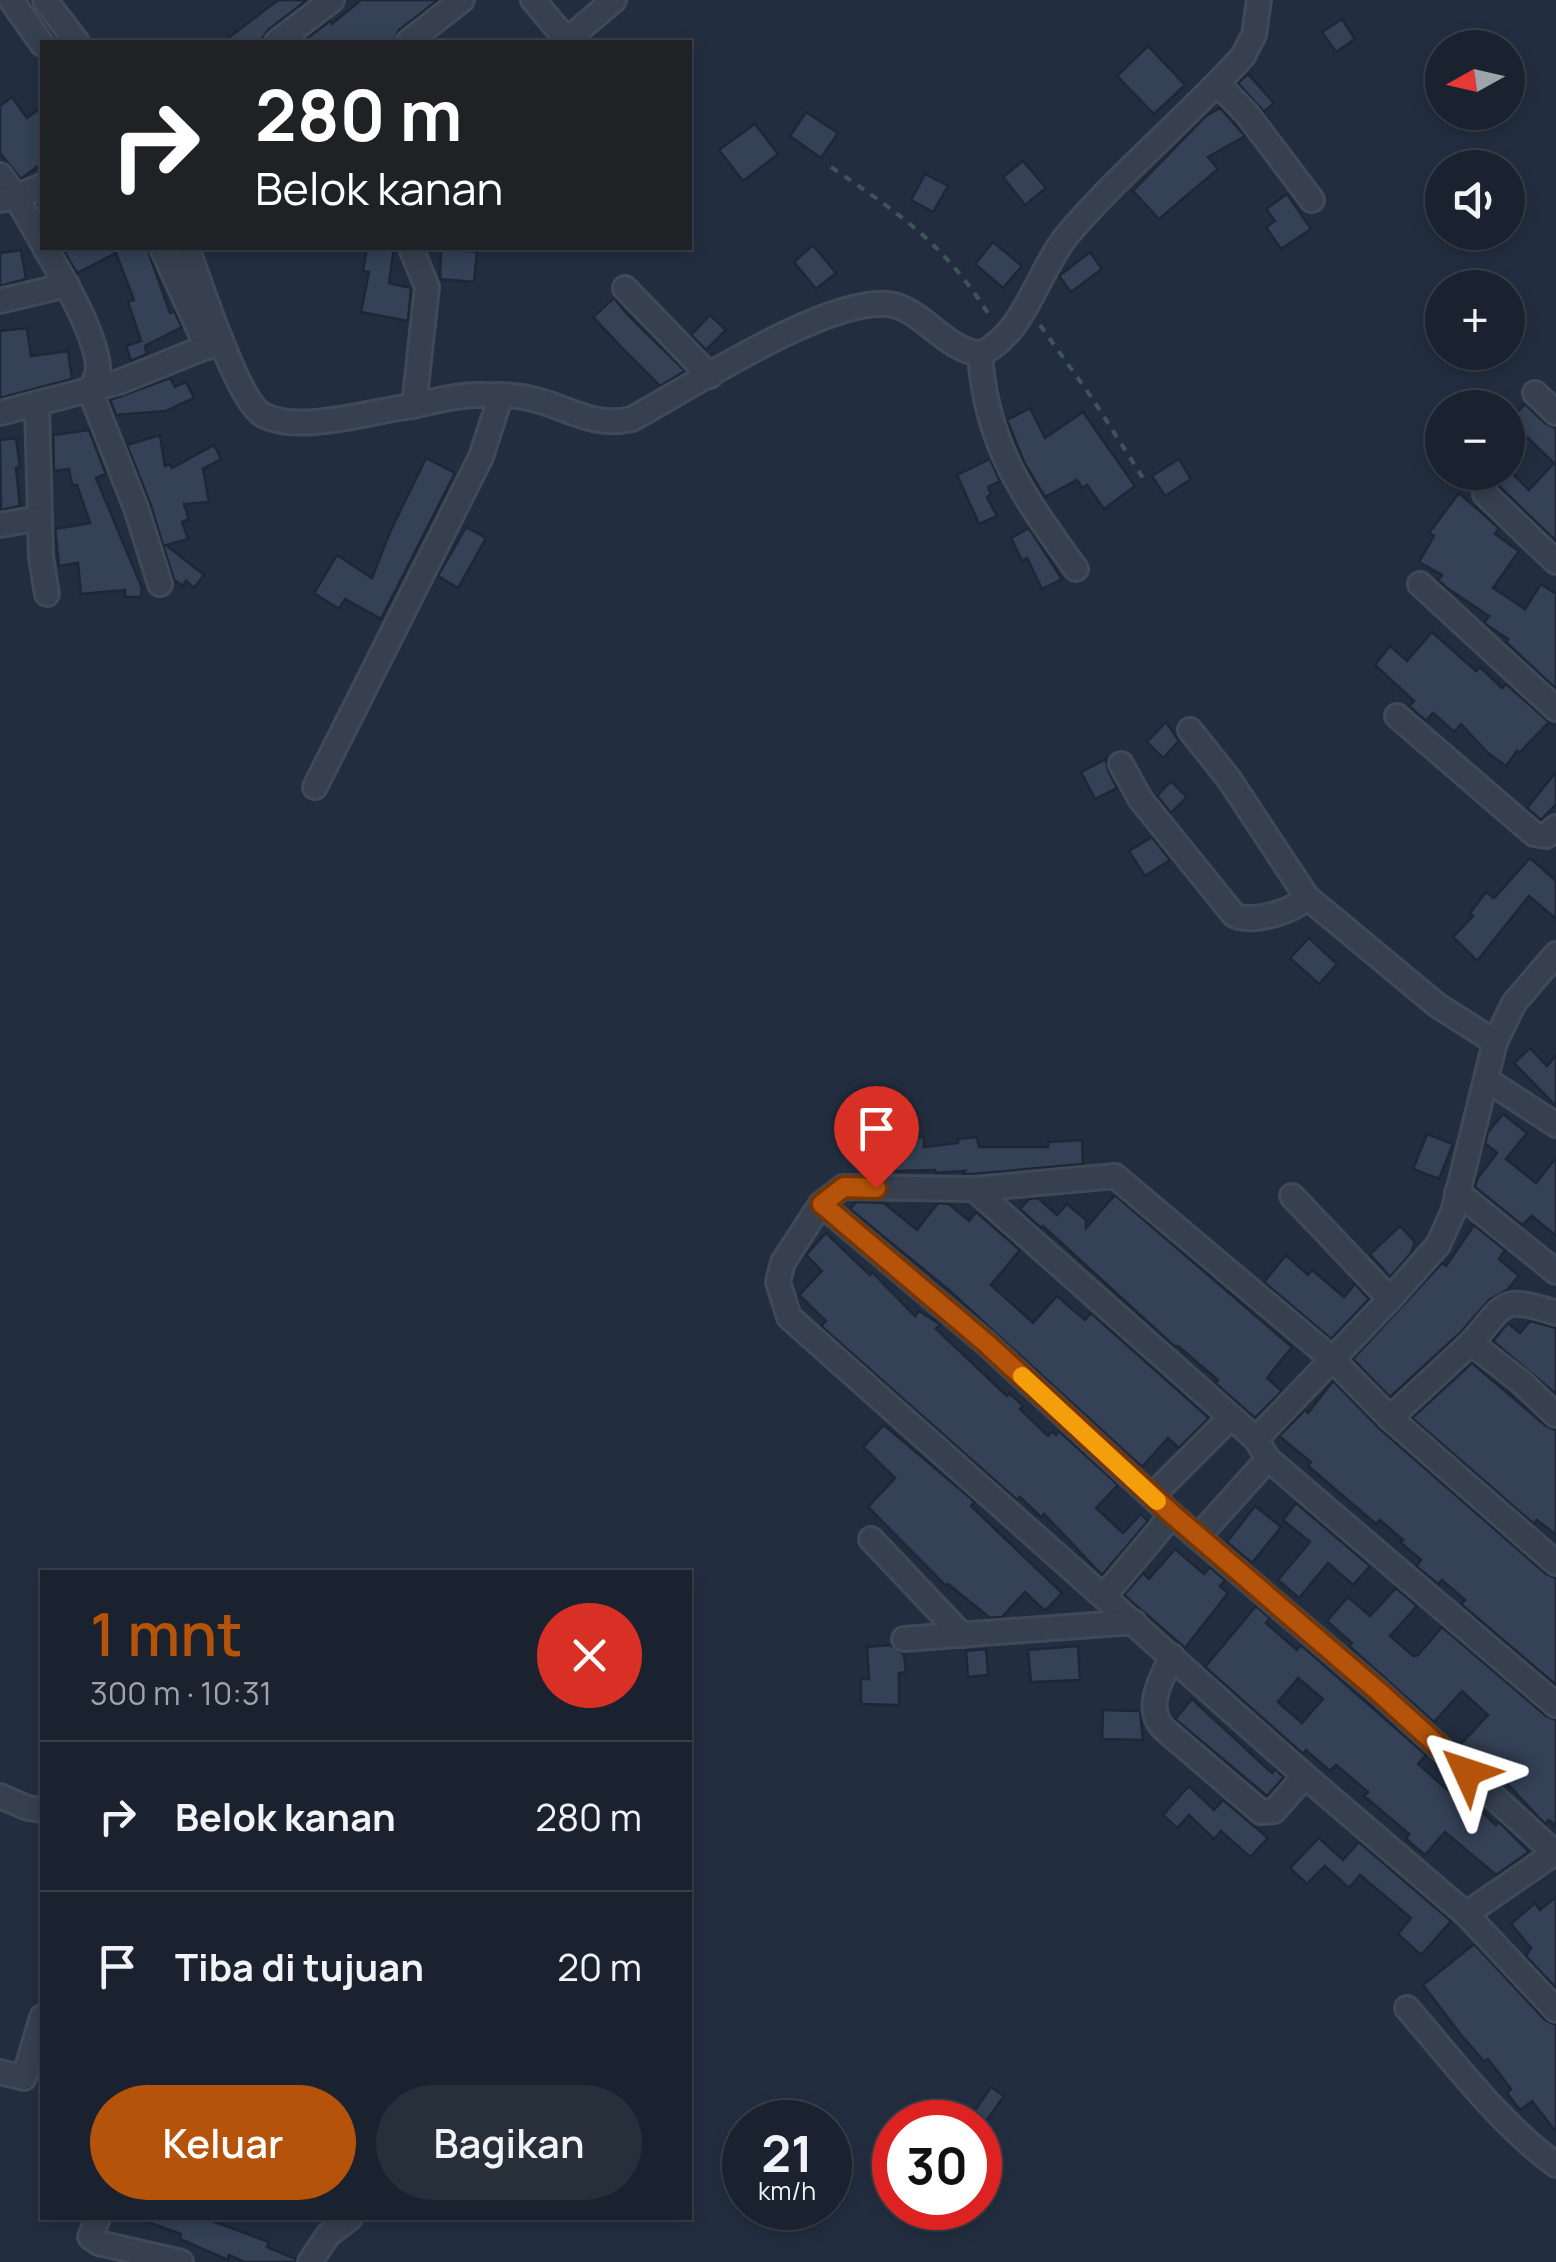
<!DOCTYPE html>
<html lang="id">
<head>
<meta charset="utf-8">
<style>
	:root { --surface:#1a222f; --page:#272f3b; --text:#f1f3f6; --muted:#9fa4aa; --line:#383f4b; --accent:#b45309 }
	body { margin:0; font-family:Manrope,sans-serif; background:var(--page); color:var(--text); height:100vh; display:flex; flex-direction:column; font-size:38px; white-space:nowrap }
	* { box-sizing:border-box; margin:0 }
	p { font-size:32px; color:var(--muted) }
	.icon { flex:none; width:55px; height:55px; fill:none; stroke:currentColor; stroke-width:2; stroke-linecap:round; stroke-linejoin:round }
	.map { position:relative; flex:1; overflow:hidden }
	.drawer { position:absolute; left:40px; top:1570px; width:652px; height:650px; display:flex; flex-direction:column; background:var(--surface); border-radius:0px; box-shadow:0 5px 15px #0003,0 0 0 2px var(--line) }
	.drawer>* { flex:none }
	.hud { position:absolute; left:40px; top:40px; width:652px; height:210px; border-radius:0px; box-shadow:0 5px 15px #0003,0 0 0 2px var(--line); background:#202124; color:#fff; overflow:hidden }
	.needle { width:65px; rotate:262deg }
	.controls { position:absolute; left:1425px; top:30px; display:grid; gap:20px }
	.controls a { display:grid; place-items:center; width:100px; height:100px; border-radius:50%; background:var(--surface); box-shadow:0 5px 15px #0003,0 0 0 2px var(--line); font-size:50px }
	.speed { position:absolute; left:722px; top:2100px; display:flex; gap:20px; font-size:50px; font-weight:700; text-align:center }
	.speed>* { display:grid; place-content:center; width:130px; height:130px; border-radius:50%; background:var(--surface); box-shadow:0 5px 15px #0003,0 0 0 2px var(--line); line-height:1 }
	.speed small { font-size:25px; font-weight:400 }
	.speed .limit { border:15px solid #d22; background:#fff; color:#111 }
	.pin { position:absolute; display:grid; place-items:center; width:85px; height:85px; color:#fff; margin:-102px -42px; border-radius:50% 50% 50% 0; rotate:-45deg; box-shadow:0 0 10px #0007 }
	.pin .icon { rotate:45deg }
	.me { position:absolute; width:110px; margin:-55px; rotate:312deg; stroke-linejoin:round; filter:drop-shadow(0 0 8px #0008) }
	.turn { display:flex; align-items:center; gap:35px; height:210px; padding:0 50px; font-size:45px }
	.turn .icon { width:130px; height:130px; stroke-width:2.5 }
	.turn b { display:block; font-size:70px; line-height:85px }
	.round { display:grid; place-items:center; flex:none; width:105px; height:105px; border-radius:52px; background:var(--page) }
	.head { display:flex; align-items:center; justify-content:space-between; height:170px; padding:0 50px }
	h1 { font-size:60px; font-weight:600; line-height:75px; color:var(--accent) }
	.button { display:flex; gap:20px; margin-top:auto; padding:20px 50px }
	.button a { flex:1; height:115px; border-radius:60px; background:var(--accent); color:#fff; font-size:40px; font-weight:600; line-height:115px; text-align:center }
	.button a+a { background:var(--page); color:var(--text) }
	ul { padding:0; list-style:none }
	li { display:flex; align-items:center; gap:30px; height:150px; padding:0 50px; border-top:2px solid var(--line) }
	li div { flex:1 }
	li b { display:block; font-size:38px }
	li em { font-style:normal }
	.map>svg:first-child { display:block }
	.building { fill:#344156; stroke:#1d2736; stroke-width:2.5; fill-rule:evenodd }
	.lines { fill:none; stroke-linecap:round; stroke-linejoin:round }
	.street-casing { stroke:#3f4958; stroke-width:28 }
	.path { stroke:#3d5558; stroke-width:4; stroke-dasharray:8 8; stroke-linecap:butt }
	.street { stroke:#36404f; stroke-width:22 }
	.route-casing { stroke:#753606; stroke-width:25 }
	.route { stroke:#b45309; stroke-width:18 }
	.slow { stroke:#f59e0b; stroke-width:18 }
</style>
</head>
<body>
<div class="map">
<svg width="1556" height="2262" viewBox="0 0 1556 2262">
	<rect width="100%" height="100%" fill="#222e3f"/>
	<g class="building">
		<polygon points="278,0 307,0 268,30 260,42 223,42"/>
		<polygon points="361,0 438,0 399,30 393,42 309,42 306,39 330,21 332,24"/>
		<polygon points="1342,19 1355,39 1336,52 1322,32"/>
		<polygon points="1148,46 1185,85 1154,114 1117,76"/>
		<polygon points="1248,74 1274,103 1264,112 1238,83"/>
		<polygon points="12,97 27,118 42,107 42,163 21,179 0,153 0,106"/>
		<polygon points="1220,108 1245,136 1208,157 1218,169 1159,219 1133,191 1206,116"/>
		<polygon points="806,112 838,133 821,158 790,136"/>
		<polygon points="755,124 778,154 743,181 719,150"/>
		<polygon points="1023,161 1046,188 1025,205 1003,177"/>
		<polygon points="925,174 948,186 933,212 911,200"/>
		<polygon points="1287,194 1311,229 1281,249 1266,227 1275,221 1266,209"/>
		<polygon points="993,242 1022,266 1003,288 975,264"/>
		<polygon points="813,245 836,273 816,289 794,262"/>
		<polygon points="71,248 147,248 170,313 174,311 182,327 145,346 147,354 131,361 126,346 141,341 128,302 134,300 116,253 77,273 64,251"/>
		<polygon points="367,248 394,248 389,283 411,288 408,321 361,312 369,272 363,271"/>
		<polygon points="441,249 477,252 474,282 440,279"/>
		<polygon points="21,250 26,279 0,286 0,253"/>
		<polygon points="1090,252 1102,269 1071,292 1059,276"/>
		<polygon points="614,298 627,314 685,371 660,386 627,353 593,317"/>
		<polygon points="710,315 726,330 706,350 691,335"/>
		<polygon points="27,328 31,356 68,351 72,379 0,398 0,331"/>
		<polygon points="170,378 175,387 186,382 194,398 166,411 116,415 110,400"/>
		<polygon points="1525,404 1546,424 1556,428 1556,541 1499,486 1512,473 1529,490 1554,463 1509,420"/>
		<polygon points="1030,408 1045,438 1083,412 1135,486 1104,509 1087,485 1082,488 1077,480 1045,497 1024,462 1007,420"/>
		<polygon points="89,430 106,474 96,478 142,588 141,597 125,597 125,590 81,594 78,563 59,566 55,529 90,523 77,485 72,485 69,469 54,471 53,435"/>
		<polygon points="160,435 165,466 170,464 172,468 214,445 221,459 203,469 209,502 184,504 189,519 182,522 188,539 166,545 204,575 194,588 186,581 183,586 174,580 150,503 127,445"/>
		<polygon points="16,438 20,467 16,468 20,506 1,510 0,440"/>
		<polygon points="426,458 455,473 381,619 345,599 339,609 314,593 337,555 372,578 390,532"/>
		<polygon points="990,459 1000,481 988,487 991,494 987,497 997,516 979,524 957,475"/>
		<polygon points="1179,459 1191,479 1165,496 1152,476"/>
		<polygon points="1459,493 1499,528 1495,534 1519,551 1493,588 1525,609 1541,584 1556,594 1556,689 1506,642 1508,639 1484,623 1489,616 1447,588 1438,580 1442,575 1419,562 1434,536 1429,533"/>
		<polygon points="466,527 486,538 458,588 438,576"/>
		<polygon points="1029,528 1062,579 1042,589 1027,558 1022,561 1011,538"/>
		<polygon points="1432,632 1476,671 1480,667 1502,688 1506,684 1549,722 1519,753 1517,751 1506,766 1488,753 1461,724 1454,732 1433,713 1426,721 1409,706 1414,701 1375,665 1390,646 1407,661"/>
		<polygon points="1166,722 1179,741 1163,758 1147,742"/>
		<polygon points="1106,759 1108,770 1117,788 1095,799 1081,772"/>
		<polygon points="1556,772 1556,804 1541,820 1527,808"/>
		<polygon points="1171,781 1187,797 1171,813 1157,796"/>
		<polygon points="1152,837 1170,860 1145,876 1129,851"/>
		<polygon points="1530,858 1556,881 1556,919 1529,896 1477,961 1453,937 1473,916 1470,913 1486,892 1494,898"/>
		<polygon points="1309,938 1337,964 1319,984 1290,958"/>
		<polygon points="1530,1048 1547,1066 1556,1055 1556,1106 1514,1063"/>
		<polygon points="1503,1114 1527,1133 1506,1159 1536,1183 1556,1158 1556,1236 1532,1216 1522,1225 1475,1187 1477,1179 1497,1153 1485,1143 1488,1132"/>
		<polygon points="1427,1134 1453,1144 1439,1179 1413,1169"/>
		<polygon points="864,1136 924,1137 924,1147 958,1143 958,1139 977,1137 979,1147 1048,1147 1048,1142 1082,1140 1083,1164 973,1174 963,1174 965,1171 935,1173 935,1170 864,1172"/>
		<polygon points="1115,1195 1292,1347 1267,1378 1282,1391 1255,1418 1215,1383 1218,1380 1178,1346 1174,1346 1043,1226 1041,1228 1020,1209 1029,1199 1038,1198 1057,1215 1067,1204 1086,1220 1086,1228"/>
		<polygon points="856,1202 884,1203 917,1230 938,1203 949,1204 969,1221 976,1212 1020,1250 991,1285 1033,1323 1057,1296 1085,1320 1091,1313 1209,1418 1179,1448 1168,1438 1142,1467 950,1291 850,1209"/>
		<polygon points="1474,1225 1505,1250 1499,1259 1519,1276 1507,1290 1489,1300 1460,1333 1390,1397 1353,1359 1442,1263 1446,1266"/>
		<polygon points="1400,1226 1415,1242 1411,1253 1390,1277 1370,1254"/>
		<polygon points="826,1233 870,1275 872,1272 915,1316 919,1311 940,1324 936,1329 1007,1396 1009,1393 1023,1406 1020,1409 1048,1436 1053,1431 1056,1435 1059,1431 1118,1485 1096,1508 1123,1533 1141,1514 1148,1521 1102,1575 1044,1514 1041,1517 1020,1497 1017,1500 821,1326 826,1321 799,1295 822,1271 806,1255"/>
		<polygon points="1286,1255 1308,1275 1312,1270 1344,1297 1355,1284 1369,1299 1331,1339 1264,1282"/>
		<polygon points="1530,1321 1556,1328 1556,1394 1493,1341 1508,1323 1520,1333"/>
		<polygon points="1472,1363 1546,1426 1556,1430 1556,1535 1537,1520 1534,1524 1412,1418"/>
		<polygon points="1333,1381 1380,1429 1546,1574 1556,1578 1556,1685 1461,1604 1465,1600 1442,1580 1438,1584 1416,1566 1421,1560 1400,1542 1403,1540 1380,1520 1376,1524 1308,1466 1311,1462 1279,1436 1305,1410 1308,1413"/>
		<polygon points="884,1425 975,1502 971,1506 1062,1593 1045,1611 1025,1592 1002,1617 990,1618 948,1584 946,1586 868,1507 895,1478 863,1447"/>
		<polygon points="1296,1503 1370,1566 1353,1585 1328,1563 1299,1598 1278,1580 1310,1542 1283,1520"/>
		<polygon points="1255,1506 1281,1527 1252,1563 1227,1542"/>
		<polygon points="1175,1549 1204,1574 1210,1567 1225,1580 1220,1586 1228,1593 1185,1648 1124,1595 1143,1573 1149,1579"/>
		<polygon points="1396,1588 1417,1606 1390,1636 1413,1656 1418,1655 1442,1627 1546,1716 1556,1720 1556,1826 1549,1820 1545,1824 1501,1777 1499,1778 1460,1745 1488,1715 1462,1691 1434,1722 1349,1646 1352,1643 1327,1621 1348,1597 1370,1616"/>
		<path d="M1256 1606 1270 1618 1266 1623 1297 1650 1301 1645 1426 1755 1418 1764 1451 1793 1455 1788 1496 1825 1499 1822 1529 1852 1496 1875 1445 1832 1425 1855 1406 1839 1409 1834 1364 1796 1368 1792 1336 1765 1330 1771 1306 1750 1303 1754 1205 1667ZM1298 1678 1323 1699 1302 1723 1278 1702Z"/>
		<polygon points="890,1645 904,1654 906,1672 899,1673 899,1705 861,1704 861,1679 869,1679 867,1647"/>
		<polygon points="1078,1646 1080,1680 1031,1682 1028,1650"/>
		<polygon points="986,1649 988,1675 968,1677 966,1651"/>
		<polygon points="1192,1699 1272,1773 1275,1769 1284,1777 1267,1796 1175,1719"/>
		<polygon points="1103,1710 1140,1711 1143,1740 1102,1739"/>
		<polygon points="1189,1786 1214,1810 1223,1800 1268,1838 1250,1857 1221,1831 1214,1839 1189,1815 1177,1828 1163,1815"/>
		<polygon points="1319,1838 1343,1860 1359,1842 1451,1921 1421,1955 1398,1934 1411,1918 1360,1875 1349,1888 1325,1866 1307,1884 1290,1868"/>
		<polygon points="1556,1897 1556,1988 1526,1956 1531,1948 1511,1924 1535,1903 1540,1910"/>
		<polygon points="1474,1944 1545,2020 1556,2025 1556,2132 1532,2101 1520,2110 1507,2093 1511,2089 1488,2059 1484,2061 1461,2035 1423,1985"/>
		<polygon points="991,2087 1004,2096 984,2124 971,2116"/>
		<polygon points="142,2218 204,2218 269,2242 267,2247 296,2259 295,2262 245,2262 229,2255 228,2260 180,2239 181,2234 142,2220"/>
	</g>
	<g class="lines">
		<g class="street-casing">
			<g id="street">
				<polyline points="11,0 42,44"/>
				<polyline points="45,0 77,42"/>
				<polyline points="533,0 567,40 614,0"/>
				<polyline points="277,42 332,0"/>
				<polyline points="408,42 462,0"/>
				<polyline points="1218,84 1247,114 1312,200"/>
				<polyline points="0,175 16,197 42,186"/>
				<polyline points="0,200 16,197 42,242"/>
				<path d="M45 248C62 276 97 336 98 368 98 375 93 384 90 391L136 508 160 584"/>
				<polyline points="162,248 207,347"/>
				<path d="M187 248C199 279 237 401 263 415 296 433 363 414 399 408 427 404 455 394 483 395 501 395 519 395 536 400 571 409 595 428 632 419 691 387 825 298 888 304 922 308 942 348 980 354 1026 333 1037 271 1069 233 1123 170 1188 117 1243 56L1254 35 1259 0"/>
				<polyline points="411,248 427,287 414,406"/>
				<polyline points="625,288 710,376"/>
				<polyline points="0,301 67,285"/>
				<path d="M980 354C986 446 1024 497 1076 569"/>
				<polyline points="1535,393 1556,413"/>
				<polyline points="37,405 41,557 47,594"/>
				<polyline points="0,413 119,382 221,341"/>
				<polyline points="1485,494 1556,562"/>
				<polyline points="0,525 40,518"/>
				<polyline points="1420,584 1556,709"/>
				<polyline points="1397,716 1534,834 1546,836 1556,827"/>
				<polyline points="1190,730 1229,779 1307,897"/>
				<path d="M1121 764 1141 800 1234 915C1252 924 1293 912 1307 897L1437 1005 1495 1042"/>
				<polyline points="315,787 481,457 501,395"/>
				<polyline points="1487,1080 1556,1125"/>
				<polyline points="974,1189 1256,1439 1268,1459 1556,1705"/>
				<polyline points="1457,1192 1556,1272"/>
				<polyline points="1292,1196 1390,1299"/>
				<polyline points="821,1204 986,1343 1172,1515 1379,1692 1556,1854"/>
				<path d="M1471 1343C1507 1302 1501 1295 1556 1313"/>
				<polyline points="1390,1418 1471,1343 1521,1382 1556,1415"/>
				<polyline points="1256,1439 1390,1299 1438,1245 1453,1212 1495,1042 1514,1003 1556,954"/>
				<polyline points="1152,1496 1230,1418"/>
				<polyline points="1198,1537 1268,1459"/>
				<polyline points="871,1539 962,1635"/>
				<polyline points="1556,1563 1390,1418 1331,1358 1115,1176 974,1189 843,1187 821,1204 783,1262 778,1282 789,1317 1305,1776 1466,1914 1556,2010"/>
				<polyline points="1105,1595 1172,1515"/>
				<polyline points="904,1639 1134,1622"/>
				<path d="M1172 1656C1162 1678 1143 1708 1164 1729L1261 1812 1274 1811 1305 1776"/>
				<polyline points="0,1796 28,1808 42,1810"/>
				<polyline points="1466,1914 1556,1852"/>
				<path d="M1407 2008C1454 2062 1498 2122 1556 2165"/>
				<polyline points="0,2072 24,2078 42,2017"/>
				<polyline points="98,2218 90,2237 99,2243 181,2262"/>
				<polyline points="310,2262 328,2235 350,2218"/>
			</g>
		</g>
		<g class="path">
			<path d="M831 167C901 215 945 244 991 318"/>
			<polyline points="1040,325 1092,398 1143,478"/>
		</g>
		<use href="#street" class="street"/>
	</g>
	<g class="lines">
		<g class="route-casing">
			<polyline id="route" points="876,1188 844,1187 822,1204 986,1343 1172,1514 1379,1692 1467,1772"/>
		</g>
		<use href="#route" class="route"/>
		<polyline class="slow" points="1022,1376 1157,1501"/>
	</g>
</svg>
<div class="controls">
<a><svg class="needle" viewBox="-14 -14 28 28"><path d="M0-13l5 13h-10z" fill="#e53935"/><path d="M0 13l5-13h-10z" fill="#9fa4aa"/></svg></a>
<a><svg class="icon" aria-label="sound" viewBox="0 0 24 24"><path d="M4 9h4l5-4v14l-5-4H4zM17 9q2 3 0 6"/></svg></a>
<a>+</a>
<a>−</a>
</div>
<div class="speed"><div>21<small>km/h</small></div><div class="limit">30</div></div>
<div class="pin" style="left:876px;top:1188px;background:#d93025"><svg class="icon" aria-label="arrive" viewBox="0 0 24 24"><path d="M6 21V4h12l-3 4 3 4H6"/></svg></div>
<svg class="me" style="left:1467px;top:1772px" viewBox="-20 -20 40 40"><path d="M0-17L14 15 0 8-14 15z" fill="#b45309" stroke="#fff" stroke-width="4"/></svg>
<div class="hud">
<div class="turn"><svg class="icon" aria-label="right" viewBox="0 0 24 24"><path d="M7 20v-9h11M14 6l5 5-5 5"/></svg><div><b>280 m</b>Belok kanan</div></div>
</div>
<section class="drawer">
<div class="head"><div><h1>1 mnt</h1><p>300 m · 10:31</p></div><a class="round" style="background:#d93025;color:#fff"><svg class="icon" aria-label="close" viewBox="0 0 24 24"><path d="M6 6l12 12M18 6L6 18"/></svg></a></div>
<ul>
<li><svg class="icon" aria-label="right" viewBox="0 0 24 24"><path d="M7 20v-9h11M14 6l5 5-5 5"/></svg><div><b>Belok kanan</b></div><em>280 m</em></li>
<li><svg class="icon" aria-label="arrive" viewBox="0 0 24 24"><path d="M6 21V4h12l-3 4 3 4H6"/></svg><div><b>Tiba di tujuan</b></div><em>20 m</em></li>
</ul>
<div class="button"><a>Keluar</a><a>Bagikan</a></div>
</section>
</div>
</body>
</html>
